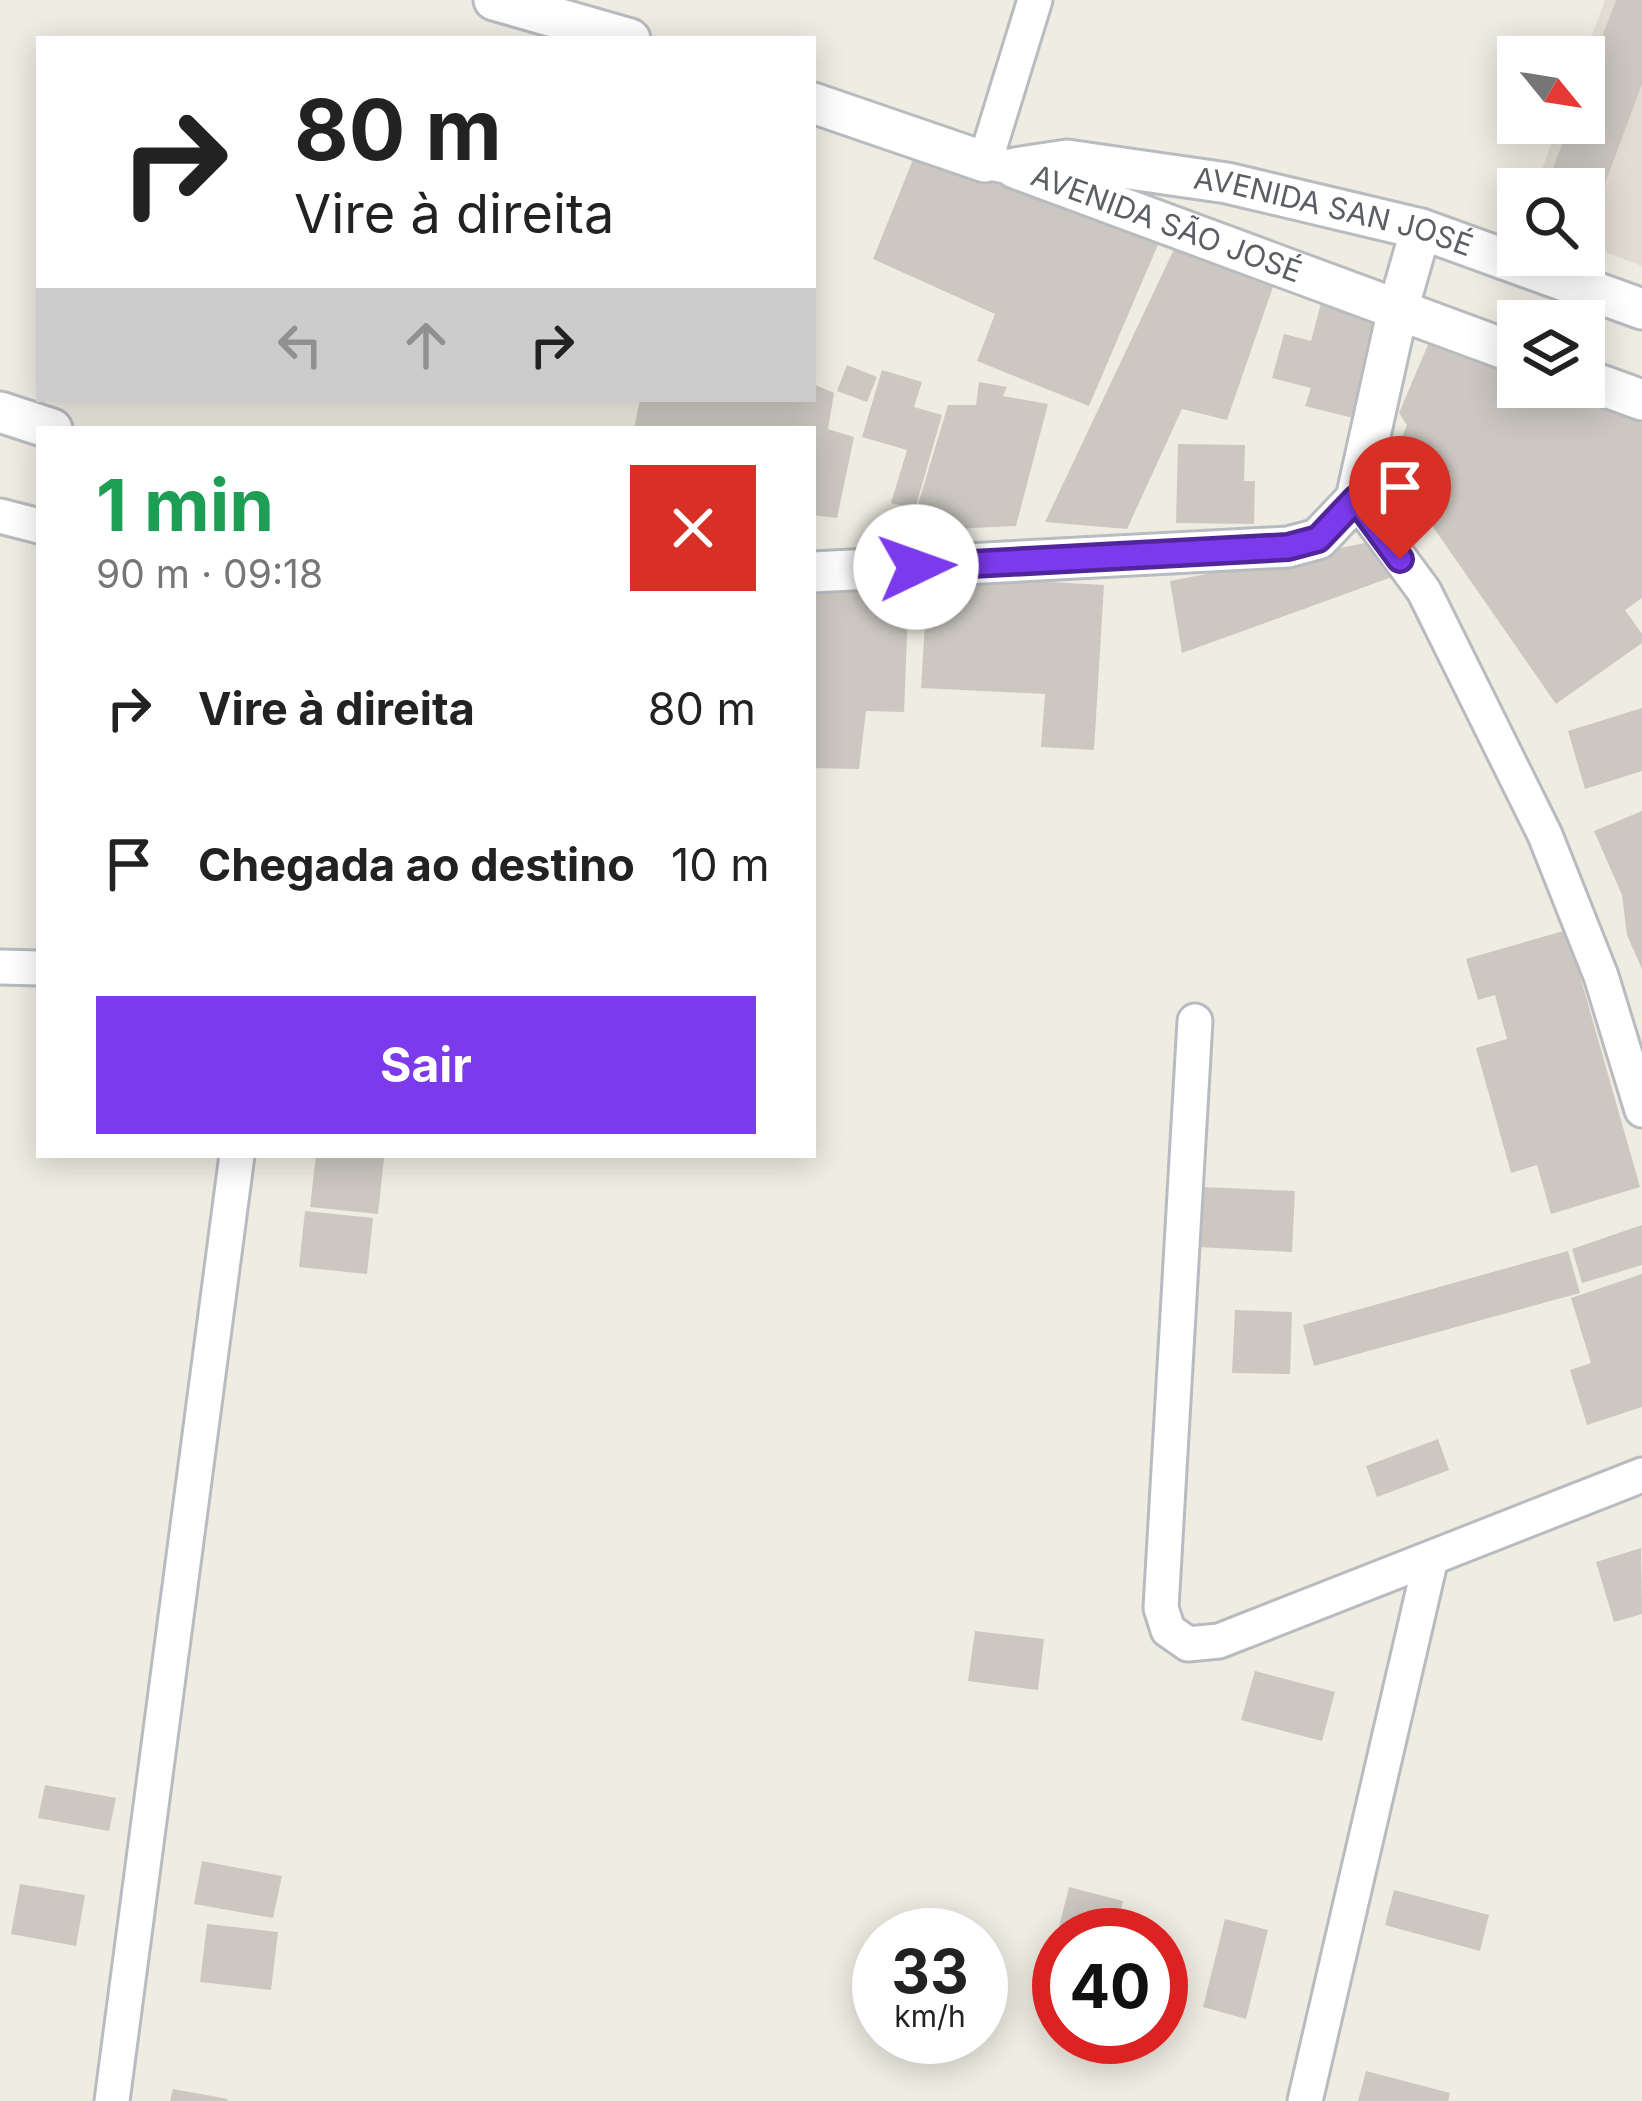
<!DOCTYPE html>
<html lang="pt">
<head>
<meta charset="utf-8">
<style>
	:root { --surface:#fff; --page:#f6f6f6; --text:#222; --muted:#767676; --accent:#7c3aed }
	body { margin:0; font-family:Inter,sans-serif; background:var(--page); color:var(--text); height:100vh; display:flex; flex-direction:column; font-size:45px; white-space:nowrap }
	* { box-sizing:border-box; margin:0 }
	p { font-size:39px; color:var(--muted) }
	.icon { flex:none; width:66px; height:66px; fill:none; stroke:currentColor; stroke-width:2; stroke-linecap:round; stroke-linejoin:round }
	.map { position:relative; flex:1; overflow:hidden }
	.sheet { position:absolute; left:36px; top:426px; width:780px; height:732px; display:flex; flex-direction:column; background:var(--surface); border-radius:0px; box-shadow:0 6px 30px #0003 }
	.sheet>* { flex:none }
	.top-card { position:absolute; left:36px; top:36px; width:780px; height:366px; border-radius:0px; box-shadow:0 6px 30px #0003; background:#fff; color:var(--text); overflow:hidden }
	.needle { width:78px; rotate:120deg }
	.tools { position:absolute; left:1497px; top:36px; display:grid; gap:24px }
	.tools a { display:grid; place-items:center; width:108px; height:108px; border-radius:0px; background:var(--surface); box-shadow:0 6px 30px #0003; font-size:60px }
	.speed { position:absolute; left:852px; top:1908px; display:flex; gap:24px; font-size:60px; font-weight:700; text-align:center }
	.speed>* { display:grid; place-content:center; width:156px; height:156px; border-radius:50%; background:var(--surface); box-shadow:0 6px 30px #0003; line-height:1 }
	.speed small { font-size:30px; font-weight:400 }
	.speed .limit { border:18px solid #d22; background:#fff; color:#111 }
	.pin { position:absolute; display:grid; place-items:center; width:102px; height:102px; color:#fff; margin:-123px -51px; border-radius:50% 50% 50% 0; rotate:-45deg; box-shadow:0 0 12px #0007 }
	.pin .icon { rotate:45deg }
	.me { position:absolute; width:132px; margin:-66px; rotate:87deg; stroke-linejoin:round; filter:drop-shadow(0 0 9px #0008) }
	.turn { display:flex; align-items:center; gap:42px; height:252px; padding:0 60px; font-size:54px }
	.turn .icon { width:156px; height:156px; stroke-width:2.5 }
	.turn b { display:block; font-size:84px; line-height:102px }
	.lanes { display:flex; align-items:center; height:114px; padding:0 60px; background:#0003; justify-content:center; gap:60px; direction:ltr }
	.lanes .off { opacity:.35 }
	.round { display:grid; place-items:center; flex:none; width:126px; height:126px; border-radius:0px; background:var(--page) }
	.summary { display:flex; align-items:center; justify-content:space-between; height:204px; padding:0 60px }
	h1 { font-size:72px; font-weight:700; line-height:90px; color:#1e9e55 }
	.action { display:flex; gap:24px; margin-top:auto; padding:24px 60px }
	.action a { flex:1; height:138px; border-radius:0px; background:var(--accent); color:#fff; font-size:48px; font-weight:700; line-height:138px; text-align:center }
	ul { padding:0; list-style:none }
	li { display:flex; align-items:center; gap:36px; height:156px; padding:0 60px }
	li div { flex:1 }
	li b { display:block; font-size:45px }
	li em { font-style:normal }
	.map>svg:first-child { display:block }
	.education { fill:#e1ddd3 }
	.building { fill:#ccc8c1 }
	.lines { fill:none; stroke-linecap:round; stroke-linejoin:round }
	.minor-casing { stroke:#b8bbc0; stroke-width:39 }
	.tertiary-casing { stroke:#b8bbc0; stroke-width:45 }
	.minor { stroke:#fff; stroke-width:33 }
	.tertiary { stroke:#fff; stroke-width:39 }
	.route-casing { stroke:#51269a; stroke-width:30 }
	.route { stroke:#7c3aed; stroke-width:21 }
	.labels { text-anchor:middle; stroke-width:10; stroke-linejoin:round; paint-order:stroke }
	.street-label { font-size:30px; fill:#5b5f64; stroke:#fff }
</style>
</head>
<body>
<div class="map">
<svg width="1642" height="2101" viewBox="0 0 1642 2101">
	<rect width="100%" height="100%" fill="#efece2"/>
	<polygon class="education" points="1605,0 1642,0 1642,266 1584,244 1584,189 1535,189 1559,123 1584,123 1584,57"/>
	<g class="building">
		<polygon points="1616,0 1642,0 1642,84 1603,189 1553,168 1570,123 1584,123 1584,85"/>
		<polygon points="918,147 1163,233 1089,406 977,361 995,314 873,259"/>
		<polygon points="1177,243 1275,281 1227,420 1182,409 1127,529 1045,522"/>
		<polygon points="1321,303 1387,321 1361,420 1305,406 1311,388 1272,378 1284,334 1311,341"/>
		<polygon points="1433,333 1518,369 1518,387 1559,387 1642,423 1642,598 1625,610 1642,634 1642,643 1556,704 1390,465 1407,425 1399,413"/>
		<polygon points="847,365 877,377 867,402 837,391"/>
		<polygon points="882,370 922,382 914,407 942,415 915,509 891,503 907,450 862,437"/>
		<polygon points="979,382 1007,387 1003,396 1048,404 1016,526 910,531 948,405 976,405"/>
		<polygon points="813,384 834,393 828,429 854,437 837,518 813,515 813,429 634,429 640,399 813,399"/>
		<polygon points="1178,444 1245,445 1244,481 1255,481 1254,524 1176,523"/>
		<polygon points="1391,538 1403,573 1182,653 1170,581"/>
		<polygon points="928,575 1104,585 1094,750 1041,747 1045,694 921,688"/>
		<polygon points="813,585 909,585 904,712 866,711 859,769 813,768"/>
		<polygon points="1642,708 1642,771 1585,789 1568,731"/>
		<polygon points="1642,811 1642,969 1627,935 1622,895 1594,831"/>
		<polygon points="1567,930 1640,1187 1551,1214 1537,1165 1511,1173 1476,1048 1507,1039 1495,995 1478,1000 1466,959"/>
		<polygon points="316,1155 384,1158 378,1214 310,1207"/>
		<polygon points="1202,1187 1295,1191 1292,1252 1199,1247"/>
		<polygon points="305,1211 373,1218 367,1274 299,1267"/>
		<polygon points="1642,1225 1642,1265 1582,1283 1572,1249"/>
		<polygon points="1568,1251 1580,1293 1314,1366 1303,1325"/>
		<polygon points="1642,1274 1642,1407 1587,1425 1570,1370 1591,1363 1571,1298"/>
		<polygon points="1235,1310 1292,1312 1290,1374 1232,1373"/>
		<polygon points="1438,1439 1449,1470 1377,1497 1366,1466"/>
		<polygon points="1641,1548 1642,1614 1614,1622 1596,1562"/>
		<polygon points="975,1631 1044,1639 1038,1690 968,1681"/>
		<polygon points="1255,1671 1335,1692 1322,1741 1241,1720"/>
		<polygon points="45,1785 116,1798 109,1831 38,1818"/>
		<polygon points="202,1861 282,1876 273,1918 194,1904"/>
		<polygon points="20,1884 85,1895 76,1946 11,1934"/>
		<polygon points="1069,1887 1123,1901 1115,1935 1057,1935"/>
		<polygon points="1394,1890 1489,1915 1480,1951 1385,1925"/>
		<polygon points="1225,1919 1268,1930 1246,2019 1203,2007"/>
		<polygon points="207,1924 278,1932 271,1990 200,1982"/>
		<polygon points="1366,2071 1450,2093 1448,2101 1358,2101"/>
		<polygon points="173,2089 228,2099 227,2101 170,2101"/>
	</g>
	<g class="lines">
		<g class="minor-casing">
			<g id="minor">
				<polyline points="1005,166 985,162 1035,0"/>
				<polyline points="1356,499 1424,591 1545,835 1601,976 1642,1110"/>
				<polyline points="0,516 39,526"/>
				<polyline points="0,967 39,968"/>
				<polyline points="1195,1021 1161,1608 1168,1630 1188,1644 1219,1641 1642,1475"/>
				<polyline points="112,2101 237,1155"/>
				<polyline points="1305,2101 1431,1558"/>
			</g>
		</g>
		<g class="tertiary-casing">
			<g id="tertiary">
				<polyline points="494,0 630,39"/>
				<polyline points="813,103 985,162"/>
				<path id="s1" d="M1015 168 1067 160 1227 183 1421 229 1642 309"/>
				<path id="s2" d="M1020 170 1518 354"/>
				<polyline points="1584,379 1642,400"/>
				<polyline points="0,412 52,429"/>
				<polyline points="813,572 1288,547 1318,539 1356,499 1398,309 1421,229"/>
			</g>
		</g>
		<use href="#minor" class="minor"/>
		<use href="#tertiary" class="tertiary"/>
	</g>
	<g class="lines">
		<g class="route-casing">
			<polyline id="route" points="916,567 1288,547 1318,539 1356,499 1400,559"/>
		</g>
		<use href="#route" class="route"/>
	</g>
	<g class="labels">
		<g class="street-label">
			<text dy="10" stroke="none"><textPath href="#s1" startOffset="324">AVENIDA SAN JOSÉ</textPath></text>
			<text dy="10" stroke="none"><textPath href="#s2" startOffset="156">AVENIDA SÃO JOSÉ</textPath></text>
		</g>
	</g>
</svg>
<div class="tools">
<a><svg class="needle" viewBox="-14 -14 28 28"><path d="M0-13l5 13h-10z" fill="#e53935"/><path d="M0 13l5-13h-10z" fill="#767676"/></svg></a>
<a><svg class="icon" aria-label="search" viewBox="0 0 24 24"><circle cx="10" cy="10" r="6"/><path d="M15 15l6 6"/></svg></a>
<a><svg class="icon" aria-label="layers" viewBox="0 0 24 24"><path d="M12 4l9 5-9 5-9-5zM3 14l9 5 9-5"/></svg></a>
</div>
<div class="speed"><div>33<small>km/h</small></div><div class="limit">40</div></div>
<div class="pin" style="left:1400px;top:559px;background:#d93025"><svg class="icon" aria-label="arrive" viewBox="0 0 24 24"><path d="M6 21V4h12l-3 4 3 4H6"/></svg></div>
<svg class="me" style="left:916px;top:567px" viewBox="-20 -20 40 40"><circle r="19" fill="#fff"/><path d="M0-13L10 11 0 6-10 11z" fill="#7c3aed"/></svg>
<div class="top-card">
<div class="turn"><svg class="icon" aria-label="right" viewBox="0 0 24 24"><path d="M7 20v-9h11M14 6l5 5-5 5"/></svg><div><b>80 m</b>Vire à direita</div></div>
<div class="lanes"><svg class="icon off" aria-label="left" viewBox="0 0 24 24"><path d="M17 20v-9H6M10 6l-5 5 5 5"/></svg><svg class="icon off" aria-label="ahead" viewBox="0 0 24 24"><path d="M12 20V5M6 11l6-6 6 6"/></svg><svg class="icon" aria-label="right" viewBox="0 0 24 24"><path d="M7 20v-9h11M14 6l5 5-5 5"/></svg></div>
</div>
<section class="sheet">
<div class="summary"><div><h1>1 min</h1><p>90 m · 09:18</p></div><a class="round" style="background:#d93025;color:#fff"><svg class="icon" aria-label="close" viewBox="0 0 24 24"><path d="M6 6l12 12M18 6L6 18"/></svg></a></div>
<ul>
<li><svg class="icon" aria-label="right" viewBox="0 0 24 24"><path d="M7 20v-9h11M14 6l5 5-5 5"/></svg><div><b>Vire à direita</b></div><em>80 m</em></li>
<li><svg class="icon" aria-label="arrive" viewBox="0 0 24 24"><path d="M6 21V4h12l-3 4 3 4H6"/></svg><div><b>Chegada ao destino</b></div><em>10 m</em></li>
</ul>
<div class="action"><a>Sair</a></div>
</section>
</div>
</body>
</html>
